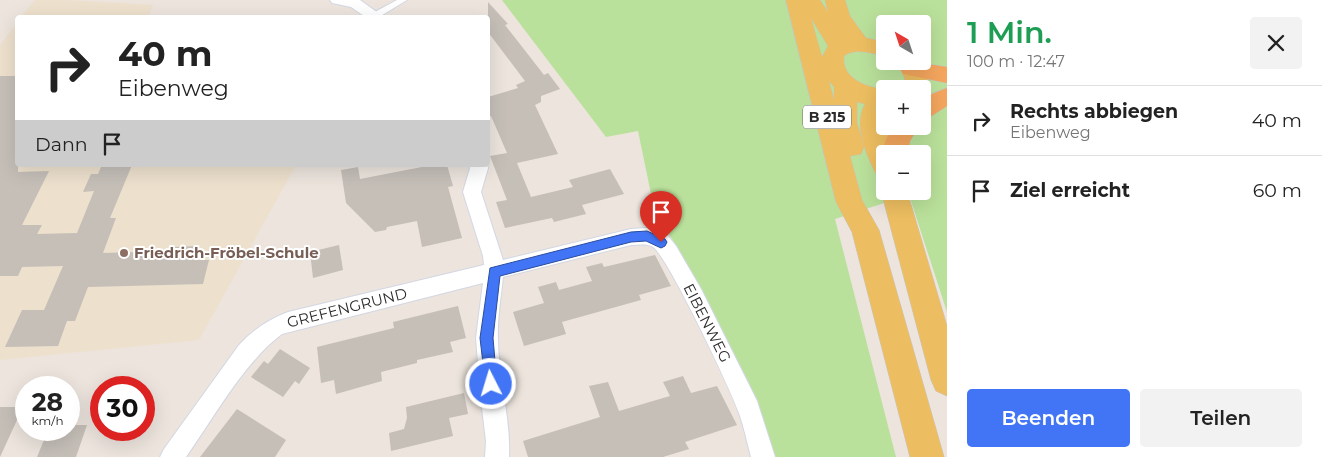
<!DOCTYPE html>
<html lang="de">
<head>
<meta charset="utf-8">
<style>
	:root { --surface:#fff; --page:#f2f2f2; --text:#222; --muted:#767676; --line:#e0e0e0; --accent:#4175f5 }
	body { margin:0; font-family:Montserrat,sans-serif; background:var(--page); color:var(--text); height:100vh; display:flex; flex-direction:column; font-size:19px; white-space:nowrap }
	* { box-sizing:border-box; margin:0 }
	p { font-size:16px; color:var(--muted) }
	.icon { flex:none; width:28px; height:28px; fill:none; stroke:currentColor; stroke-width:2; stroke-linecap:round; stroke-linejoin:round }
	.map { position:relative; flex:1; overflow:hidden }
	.sheet { display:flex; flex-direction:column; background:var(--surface); width:375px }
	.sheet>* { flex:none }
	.top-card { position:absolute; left:15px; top:15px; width:475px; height:152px; border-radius:5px; box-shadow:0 5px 20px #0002; background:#fff; color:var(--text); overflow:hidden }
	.needle { width:32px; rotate:321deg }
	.fabs { position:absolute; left:876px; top:15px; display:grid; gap:10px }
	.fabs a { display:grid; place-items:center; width:55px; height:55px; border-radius:5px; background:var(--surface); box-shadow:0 5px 20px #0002; font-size:25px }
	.speed { position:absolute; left:15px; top:376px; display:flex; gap:10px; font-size:25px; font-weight:700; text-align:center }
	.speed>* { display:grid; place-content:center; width:65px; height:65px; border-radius:50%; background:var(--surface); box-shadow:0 5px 20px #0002; line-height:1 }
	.speed small { font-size:12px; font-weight:400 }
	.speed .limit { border:8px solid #d22; background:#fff; color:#111 }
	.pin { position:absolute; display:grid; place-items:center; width:42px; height:42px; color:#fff; margin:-51px -21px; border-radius:50% 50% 50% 0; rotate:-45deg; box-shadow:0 0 5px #0007 }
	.pin .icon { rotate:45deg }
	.me { position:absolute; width:55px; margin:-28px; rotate:355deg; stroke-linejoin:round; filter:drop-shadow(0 0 4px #0008) }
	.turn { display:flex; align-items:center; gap:18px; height:105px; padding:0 20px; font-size:22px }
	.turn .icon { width:65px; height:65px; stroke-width:2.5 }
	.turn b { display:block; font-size:35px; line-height:42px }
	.then { display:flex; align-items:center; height:48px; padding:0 20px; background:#0003; gap:10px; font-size:19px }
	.round { display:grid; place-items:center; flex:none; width:52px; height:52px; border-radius:5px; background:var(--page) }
	.overview { display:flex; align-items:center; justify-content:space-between; height:85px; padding:0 20px }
	h1 { font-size:30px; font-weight:600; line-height:38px; color:#1e9e55 }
	.action { display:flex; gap:10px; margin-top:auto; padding:10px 20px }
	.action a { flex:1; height:58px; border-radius:5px; background:var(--accent); color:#fff; font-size:20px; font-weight:600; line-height:58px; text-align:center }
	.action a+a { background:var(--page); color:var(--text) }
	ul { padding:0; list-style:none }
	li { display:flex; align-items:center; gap:15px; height:70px; padding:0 20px; border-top:1px solid var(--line) }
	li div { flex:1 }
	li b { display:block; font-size:19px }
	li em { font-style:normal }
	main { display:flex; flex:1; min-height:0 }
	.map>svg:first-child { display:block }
	.education { fill:#ede0cd }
	.green { fill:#bae19b; fill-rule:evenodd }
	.building { fill:#c5bfb8 }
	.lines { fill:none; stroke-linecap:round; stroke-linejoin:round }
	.service-casing { stroke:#d2d7e3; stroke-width:2 }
	.minor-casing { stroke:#d2d7e3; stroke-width:2 }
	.primary-casing { stroke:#c4c4c4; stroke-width:1 }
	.trunk-casing { stroke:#c4c4c4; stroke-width:1 }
	.service { fill:#fff; fill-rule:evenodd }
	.minor { fill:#fff; fill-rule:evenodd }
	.primary { fill:#edbe61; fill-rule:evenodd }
	.trunk { fill:#f4a65e; fill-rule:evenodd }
	.route { fill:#4175f5; stroke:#2a4c9f }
	.education-dot { fill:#8d6e63; stroke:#fff; stroke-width:2 }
	.labels { text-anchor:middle; stroke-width:4; stroke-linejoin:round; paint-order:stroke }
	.shield { fill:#fff; stroke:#6b6b6b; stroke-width:1 }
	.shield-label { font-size:14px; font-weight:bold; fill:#2b2b2b }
	.education-label { font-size:15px; font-weight:bold; fill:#785e54; stroke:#fff; text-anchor:start }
	.street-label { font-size:15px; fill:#2b2b2b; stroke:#fff }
</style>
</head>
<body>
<main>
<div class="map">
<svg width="947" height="457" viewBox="0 0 947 457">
	<rect width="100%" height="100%" fill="#ece4dd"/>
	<g class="education">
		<polygon points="35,0 67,0 153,5 148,17 21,17"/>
		<polygon points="17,23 18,165 296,165 199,340 0,360 0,45"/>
	</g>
	<path class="green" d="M502 0H947V312L909 195 835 219 896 457H774L749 383 680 251 655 213 638 131 606 137ZM885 24H922V61H885ZM885 89H922V126H885ZM885 154H922V191H885Z"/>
	<g class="building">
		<polygon points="488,2 508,24 505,25 544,75 548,73 560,89 541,96 541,102 535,105 558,154 517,163 531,197 573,187 569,180 610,169 624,194 582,205 586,214 554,222 552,218 505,228 496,202 507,200 490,156 507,153 491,116 488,117 488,97 518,88 516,85 525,81 488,32"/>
		<polygon points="0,76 18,76 18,172 49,171 22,225 42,225 37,234 77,233 94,191 83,192 91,174 98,174 102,165 132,165 110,218 116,218 103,253 172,251 173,247 199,246 194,260 209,260 203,284 88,287 75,321 67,321 58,346 5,347 22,310 44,310 63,266 22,267 18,276 0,276"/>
		<polygon points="432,165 447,165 453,186 448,187 462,238 422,247 417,221 387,227 386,230 375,232 346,203 341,170 358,167 360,179"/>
		<polygon points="339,245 343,270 313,278 310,252"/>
		<polygon points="655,255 671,286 639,295 641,300 562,322 566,334 524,346 513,312 544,303 538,287 556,282 559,290 592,281 586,267 602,263 604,267"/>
		<polygon points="458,306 466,338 450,342 453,352 417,360 417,363 381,372 382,381 336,394 334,380 321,383 317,347 394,328 393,322"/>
		<polygon points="280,349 310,368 299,384 295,381 283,397 251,377 264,361 268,364"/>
		<polygon points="683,376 691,393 717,386 737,425 685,442 689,449 663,457 528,457 523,441 600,417 589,386 608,382 619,411 670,396 663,382"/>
		<polygon points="464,393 468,414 449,418 453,436 391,451 389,433 404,429 407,418 406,407"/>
		<polygon points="0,407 23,407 0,457"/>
		<polygon points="237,409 286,440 275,457 200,457"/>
		<polygon points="69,425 87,425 76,457 37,457 48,430 69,430"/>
	</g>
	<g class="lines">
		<g class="service-casing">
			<polygon id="service" points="397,0 407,0 379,17 373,17 373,13"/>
		</g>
		<g class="minor-casing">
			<g id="minor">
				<polygon points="330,0 360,0 385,18 367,18 351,7 332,3"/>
				<path d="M469 165H487L488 168 481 192 503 260 631 229 647 228 654 230 668 236 676 246 701 289 757 401 775 457H751C747 442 744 427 739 413 731 390 668 257 653 247 646 243 639 245 631 245L503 277C501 297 497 319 498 339 498 378 511 418 509 457H485L486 441 481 400 476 338 483 283 282 334C245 361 213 419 186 457H160L164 449 239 345C254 329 268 320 288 312L484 265 483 256 463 192 470 168Z"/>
			</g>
		</g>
		<g class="primary-casing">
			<g id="primary">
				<path d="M786 0H820L828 12 825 0H845L850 16 866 38 885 42V56C872 54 856 47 844 56 841 79 867 87 885 90L884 122 892 154H885V177L876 174C866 154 853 125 865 104L857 102V123L864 147 861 154 850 156 862 200 879 230 944 457H910L852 232 836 202ZM811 18 828 46 822 57ZM829 81 834 87V100Z"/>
				<path d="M894 61 919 62 928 81 923 95 922 89H904C908 76 900 71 894 61Z"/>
				<polygon points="885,183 885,191 907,191 947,326 947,396 936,391 931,380 881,191"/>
			</g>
		</g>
		<g class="trunk-casing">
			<g id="trunk">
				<polygon points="907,61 947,67 947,83 903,74 900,68 903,62"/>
				<polygon points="947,88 947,106 930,117 922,120 922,98"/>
				<polygon points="894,126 919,126 910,141 908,154 885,154 885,159 882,154 886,139"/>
			</g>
		</g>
		<use href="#service" class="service"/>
		<use href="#minor" class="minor"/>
		<use href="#primary" class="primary"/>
		<use href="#trunk" class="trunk"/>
	</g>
	<polygon class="route" points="647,231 665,239 667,242 665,246 661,248 646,241 631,242 500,276 493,338 497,384 495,389 491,391 486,389 480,338 490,268 631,232"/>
	<circle class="education-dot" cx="124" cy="253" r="5"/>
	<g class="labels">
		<rect class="shield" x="803" y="105.5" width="48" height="23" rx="4"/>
		<g class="shield-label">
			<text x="827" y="122">B 215</text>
		</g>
		<g class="education-label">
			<text x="134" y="258">Friedrich-Fröbel-Schule</text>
		</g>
		<g class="street-label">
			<text transform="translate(347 308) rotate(-14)" y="5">GREFENGRUND</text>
			<text transform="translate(707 323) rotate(63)" y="5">EIBENWEG</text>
		</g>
	</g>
</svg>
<div class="fabs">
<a><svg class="needle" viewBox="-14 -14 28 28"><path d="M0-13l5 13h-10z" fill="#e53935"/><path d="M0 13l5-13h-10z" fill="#767676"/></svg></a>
<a>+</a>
<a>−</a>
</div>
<div class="speed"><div>28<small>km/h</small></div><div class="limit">30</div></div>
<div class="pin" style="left:661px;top:242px;background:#d93025"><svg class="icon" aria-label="arrive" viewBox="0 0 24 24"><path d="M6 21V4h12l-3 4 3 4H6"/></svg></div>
<svg class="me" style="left:491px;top:384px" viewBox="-20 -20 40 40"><circle r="17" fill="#4175f5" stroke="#fff" stroke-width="3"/><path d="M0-11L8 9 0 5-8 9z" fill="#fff"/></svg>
<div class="top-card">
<div class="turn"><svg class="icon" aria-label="right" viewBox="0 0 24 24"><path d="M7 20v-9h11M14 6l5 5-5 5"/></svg><div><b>40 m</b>Eibenweg</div></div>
<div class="then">Dann<svg class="icon" aria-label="arrive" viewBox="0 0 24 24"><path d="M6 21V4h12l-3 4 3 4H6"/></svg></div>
</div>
</div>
<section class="sheet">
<div class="overview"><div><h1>1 Min.</h1><p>100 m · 12:47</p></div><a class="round"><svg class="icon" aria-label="close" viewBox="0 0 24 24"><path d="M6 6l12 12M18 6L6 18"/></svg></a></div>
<ul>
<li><svg class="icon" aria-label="right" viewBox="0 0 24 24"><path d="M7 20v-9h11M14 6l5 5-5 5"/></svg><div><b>Rechts abbiegen</b><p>Eibenweg</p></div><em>40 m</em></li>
<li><svg class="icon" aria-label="arrive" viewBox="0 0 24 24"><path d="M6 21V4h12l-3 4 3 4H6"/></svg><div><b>Ziel erreicht</b></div><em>60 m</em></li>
</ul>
<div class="action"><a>Beenden</a><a>Teilen</a></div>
</section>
</main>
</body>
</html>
